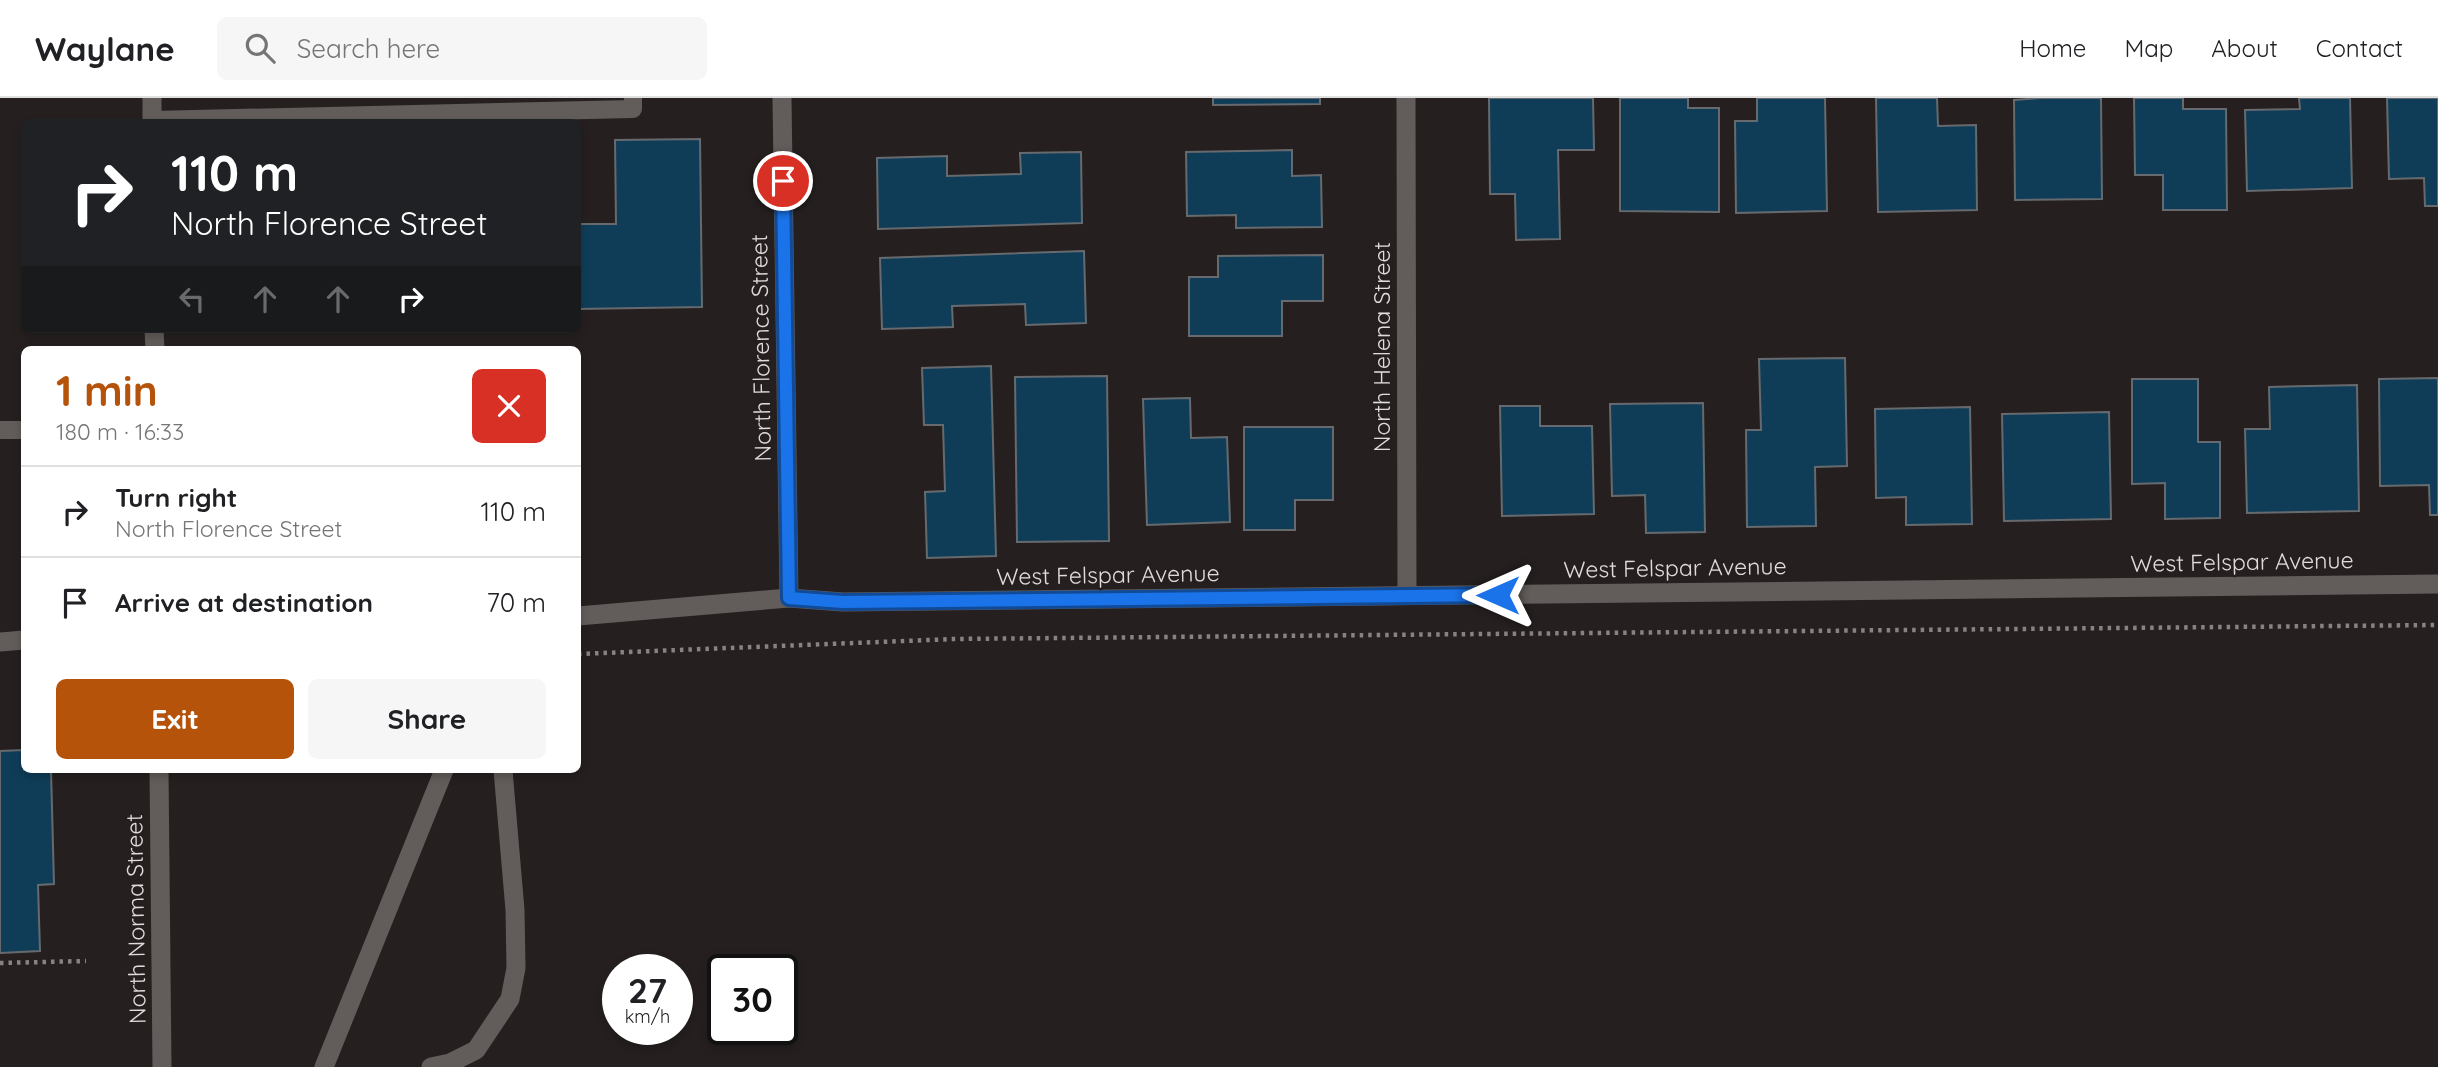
<!DOCTYPE html>
<html lang="en">
<head>
<meta charset="utf-8">
<style>
	:root { --surface:#fff; --page:#f6f6f6; --text:#202124; --muted:#757577; --line:#e0e0e0; --accent:#b45309 }
	body { margin:0; font-family:Quicksand,sans-serif; background:var(--page); color:var(--text); height:100vh; display:flex; flex-direction:column; font-size:26px; white-space:nowrap }
	* { box-sizing:border-box; margin:0 }
	p { font-size:23px; color:var(--muted) }
	.icon { flex:none; width:38px; height:38px; fill:none; stroke:currentColor; stroke-width:2; stroke-linecap:round; stroke-linejoin:round }
	.map { position:relative; flex:1; overflow:hidden }
	.sheet { position:absolute; left:21px; top:248px; width:560px; height:427px; display:flex; flex-direction:column; background:var(--surface); border-radius:10px; box-shadow:0 4px 10px #0003 }
	.sheet>* { flex:none }
	.guide { position:absolute; left:21px; top:21px; width:560px; height:214px; border-radius:10px; box-shadow:0 4px 10px #0003; background:#202124; color:#fff; overflow:hidden }
	.speed { position:absolute; left:602px; top:856px; display:flex; gap:14px; font-size:35px; font-weight:700; text-align:center }
	.speed>* { display:grid; place-content:center; width:91px; height:91px; border-radius:50%; background:var(--surface); box-shadow:0 4px 10px #0003; line-height:1 }
	.speed small { font-size:18px; font-weight:400 }
	.speed .limit { border:4px solid #111; border-radius:10px; background:#fff; color:#111 }
	.pin { position:absolute; display:grid; place-items:center; width:60px; height:60px; color:#fff; margin:-30px; border:4px solid #fff; border-radius:50%; box-shadow:0 2px 7px #0007 }
	.me { position:absolute; width:77px; margin:-38px; rotate:270deg; stroke-linejoin:round; filter:drop-shadow(0 0 5px #0008) }
	.turn { display:flex; align-items:center; gap:24px; height:147px; padding:0 35px; font-size:32px }
	.turn .icon { width:91px; height:91px; stroke-width:2.5 }
	.turn b { display:block; font-size:49px; line-height:60px }
	.lanes { display:flex; align-items:center; height:66px; padding:0 35px; background:#0003; justify-content:center; gap:35px; direction:ltr }
	.lanes .off { opacity:.35 }
	.round { display:grid; place-items:center; flex:none; width:74px; height:74px; border-radius:10px; background:var(--page) }
	.summary { display:flex; align-items:center; justify-content:space-between; height:119px; padding:0 35px }
	h1 { font-size:42px; font-weight:700; line-height:52px; color:var(--accent) }
	.action { display:flex; gap:14px; margin-top:auto; padding:14px 35px }
	.action a { flex:1; height:80px; border-radius:10px; background:var(--accent); color:#fff; font-size:28px; font-weight:700; line-height:80px; text-align:center }
	.action a+a { background:var(--page); color:var(--text) }
	ul { padding:0; list-style:none }
	li { display:flex; align-items:center; gap:21px; height:91px; padding:0 35px; border-top:2px solid var(--line) }
	li div { flex:1 }
	li b { display:block; font-size:26px }
	li em { font-style:normal }
	header { display:flex; align-items:center; gap:42px; box-sizing:border-box; height:98px; padding:0 35px; background:var(--surface); border-bottom:2px solid var(--line) }
	header strong { font-size:33px }
	nav { display:flex; gap:38px; margin-inline-start:auto; font-size:24px }
	.search { width:490px; height:63px; background:var(--page); display:flex; align-items:center; gap:18px; box-sizing:border-box; padding:0 24px; border-radius:10px; color:var(--muted); font-size:26px }
	.map>svg:first-child { display:block }
	.building { fill:#0f3d58; stroke:#666a6e; stroke-width:2 }
	.lines { fill:none; stroke-linecap:round; stroke-linejoin:round }
	.path { stroke:#878382; stroke-width:4.5; stroke-dasharray:3.5 5; stroke-linecap:butt }
	.service { stroke:#625d5b; stroke-width:18 }
	.minor { stroke:#625d5b; stroke-width:19 }
	.tertiary { stroke:#625d5b; stroke-width:19 }
	.secondary { stroke:#625d5b; stroke-width:19 }
	.route-casing { stroke:#114b97; stroke-width:18 }
	.route { stroke:#1a73e8; stroke-width:12 }
	.labels { text-anchor:middle; stroke-width:5; stroke-linejoin:round; paint-order:stroke }
	.street-label { font-size:23px; fill:#e0dcdc; stroke:#25201f }
</style>
</head>
<body>
<header>
<strong>Waylane</strong>
<div class="search"><svg class="icon" aria-label="search" viewBox="0 0 24 24"><circle cx="10" cy="10" r="6"/><path d="M15 15l6 6"/></svg>Search here</div>
<nav><a>Home</a><a>Map</a><a>About</a><a>Contact</a></nav>
</header>
<div class="map">
<svg width="2438" height="969" viewBox="0 0 2438 969">
	<rect width="100%" height="100%" fill="#25201f"/>
	<g class="building">
		<polygon points="1213,0 1320,0 1320,6 1213,7"/>
		<polygon points="1489,0 1593,0 1594,52 1558,52 1560,141 1516,142 1515,96 1490,96"/>
		<polygon points="1620,0 1688,0 1688,10 1719,10 1719,114 1620,113"/>
		<polygon points="1757,0 1825,0 1827,113 1736,115 1735,23 1757,23"/>
		<polygon points="1876,0 1937,0 1938,28 1976,27 1977,112 1878,114"/>
		<polygon points="2040,0 2101,0 2102,101 2015,102 2014,2"/>
		<polygon points="2134,0 2183,0 2183,11 2226,11 2227,112 2163,112 2163,77 2135,77"/>
		<polygon points="2299,0 2350,0 2352,90 2247,93 2245,12 2300,11"/>
		<polygon points="2387,0 2438,0 2438,108 2425,108 2424,80 2389,81"/>
		<polygon points="700,41 702,209 578,211 578,126 616,126 615,42"/>
		<polygon points="1292,52 1292,78 1321,77 1322,129 1236,130 1236,117 1187,118 1186,54"/>
		<polygon points="1081,54 1082,125 878,131 877,60 947,58 947,78 1021,76 1020,55"/>
		<polygon points="1084,153 1086,225 1026,227 1025,206 952,208 953,229 882,231 880,160"/>
		<polygon points="1323,157 1323,203 1282,203 1282,238 1189,238 1189,179 1218,179 1218,158"/>
		<polygon points="1845,260 1847,368 1815,369 1816,428 1747,429 1746,332 1761,332 1759,261"/>
		<polygon points="991,268 996,458 927,460 925,394 945,393 943,327 924,327 922,270"/>
		<polygon points="1107,278 1109,443 1017,444 1015,279"/>
		<polygon points="2438,280 2438,417 2430,417 2429,387 2380,388 2379,281"/>
		<polygon points="2132,281 2198,281 2198,344 2220,344 2220,420 2165,421 2165,385 2132,386"/>
		<polygon points="2357,287 2359,413 2247,415 2245,331 2270,331 2269,289"/>
		<polygon points="1190,300 1191,340 1227,339 1230,424 1147,427 1143,301"/>
		<polygon points="1703,305 1705,434 1646,435 1645,397 1612,398 1610,306"/>
		<polygon points="1500,308 1540,308 1540,328 1592,328 1594,416 1502,418"/>
		<polygon points="1970,309 1972,426 1906,427 1906,399 1876,400 1875,311"/>
		<polygon points="2109,314 2111,421 2004,423 2002,316"/>
		<polygon points="1244,329 1333,329 1333,402 1295,402 1295,432 1244,432"/>
		<polygon points="24,652 24,672 51,672 54,786 38,787 40,853 0,855 0,653"/>
	</g>
	<g class="lines">
		<g class="path">
			<polyline points="578,556 954,541 2438,527"/>
			<polyline points="0,865 86,863"/>
		</g>
		<g class="service">
			<polyline points="152,22 633,11 633,0"/>
			<polyline points="0,332 24,332"/>
		</g>
		<g class="minor">
			<polyline points="782,0 789,500 843,504 2438,486"/>
			<polyline points="1406,0 1407,497"/>
			<polyline points="0,544 24,542"/>
		</g>
		<g class="tertiary">
			<polyline points="578,518 789,500"/>
			<polyline points="324,969 444,672"/>
			<polyline points="431,969 450,965 476,952 510,901 516,870 515,812 503,672"/>
		</g>
		<g class="secondary">
			<polyline points="152,0 152,24"/>
			<polyline points="154,231 155,252"/>
			<polyline points="159,672 162,969"/>
		</g>
	</g>
	<g class="lines">
		<g class="route-casing">
			<polyline id="route" points="783,83 789,500 843,504 1498,497"/>
		</g>
		<use href="#route" class="route"/>
	</g>
	<g class="labels">
		<g class="street-label">
			<text transform="translate(1382 249) rotate(-90)" y="8">North Helena Street</text>
			<text transform="translate(761 250) rotate(-91)" y="8">North Florence Street</text>
			<text transform="translate(2242 464) rotate(-1)" y="8">West Felspar Avenue</text>
			<text transform="translate(1675 470) rotate(-1)" y="8">West Felspar Avenue</text>
			<text transform="translate(1108 477) rotate(-1)" y="8">West Felspar Avenue</text>
			<text transform="translate(136 821) rotate(-91)" y="8">North Norma Street</text>
		</g>
	</g>
</svg>
<div class="speed"><div>27<small>km/h</small></div><div class="limit">30</div></div>
<div class="pin" style="left:783px;top:83px;background:#d93025"><svg class="icon" aria-label="arrive" viewBox="0 0 24 24"><path d="M6 21V4h12l-3 4 3 4H6"/></svg></div>
<svg class="me" style="left:1498px;top:497px" viewBox="-20 -20 40 40"><path d="M0-17L14 15 0 8-14 15z" fill="#1a73e8" stroke="#fff" stroke-width="4"/></svg>
<div class="guide">
<div class="turn"><svg class="icon" aria-label="right" viewBox="0 0 24 24"><path d="M7 20v-9h11M14 6l5 5-5 5"/></svg><div><b>110 m</b>North Florence Street</div></div>
<div class="lanes"><svg class="icon off" aria-label="left" viewBox="0 0 24 24"><path d="M17 20v-9H6M10 6l-5 5 5 5"/></svg><svg class="icon off" aria-label="ahead" viewBox="0 0 24 24"><path d="M12 20V5M6 11l6-6 6 6"/></svg><svg class="icon off" aria-label="ahead" viewBox="0 0 24 24"><path d="M12 20V5M6 11l6-6 6 6"/></svg><svg class="icon" aria-label="right" viewBox="0 0 24 24"><path d="M7 20v-9h11M14 6l5 5-5 5"/></svg></div>
</div>
<section class="sheet">
<div class="summary"><div><h1>1 min</h1><p>180 m · 16:33</p></div><a class="round" style="background:#d93025;color:#fff"><svg class="icon" aria-label="close" viewBox="0 0 24 24"><path d="M6 6l12 12M18 6L6 18"/></svg></a></div>
<ul>
<li><svg class="icon" aria-label="right" viewBox="0 0 24 24"><path d="M7 20v-9h11M14 6l5 5-5 5"/></svg><div><b>Turn right</b><p>North Florence Street</p></div><em>110 m</em></li>
<li><svg class="icon" aria-label="arrive" viewBox="0 0 24 24"><path d="M6 21V4h12l-3 4 3 4H6"/></svg><div><b>Arrive at destination</b></div><em>70 m</em></li>
</ul>
<div class="action"><a>Exit</a><a>Share</a></div>
</section>
</div>
</body>
</html>
